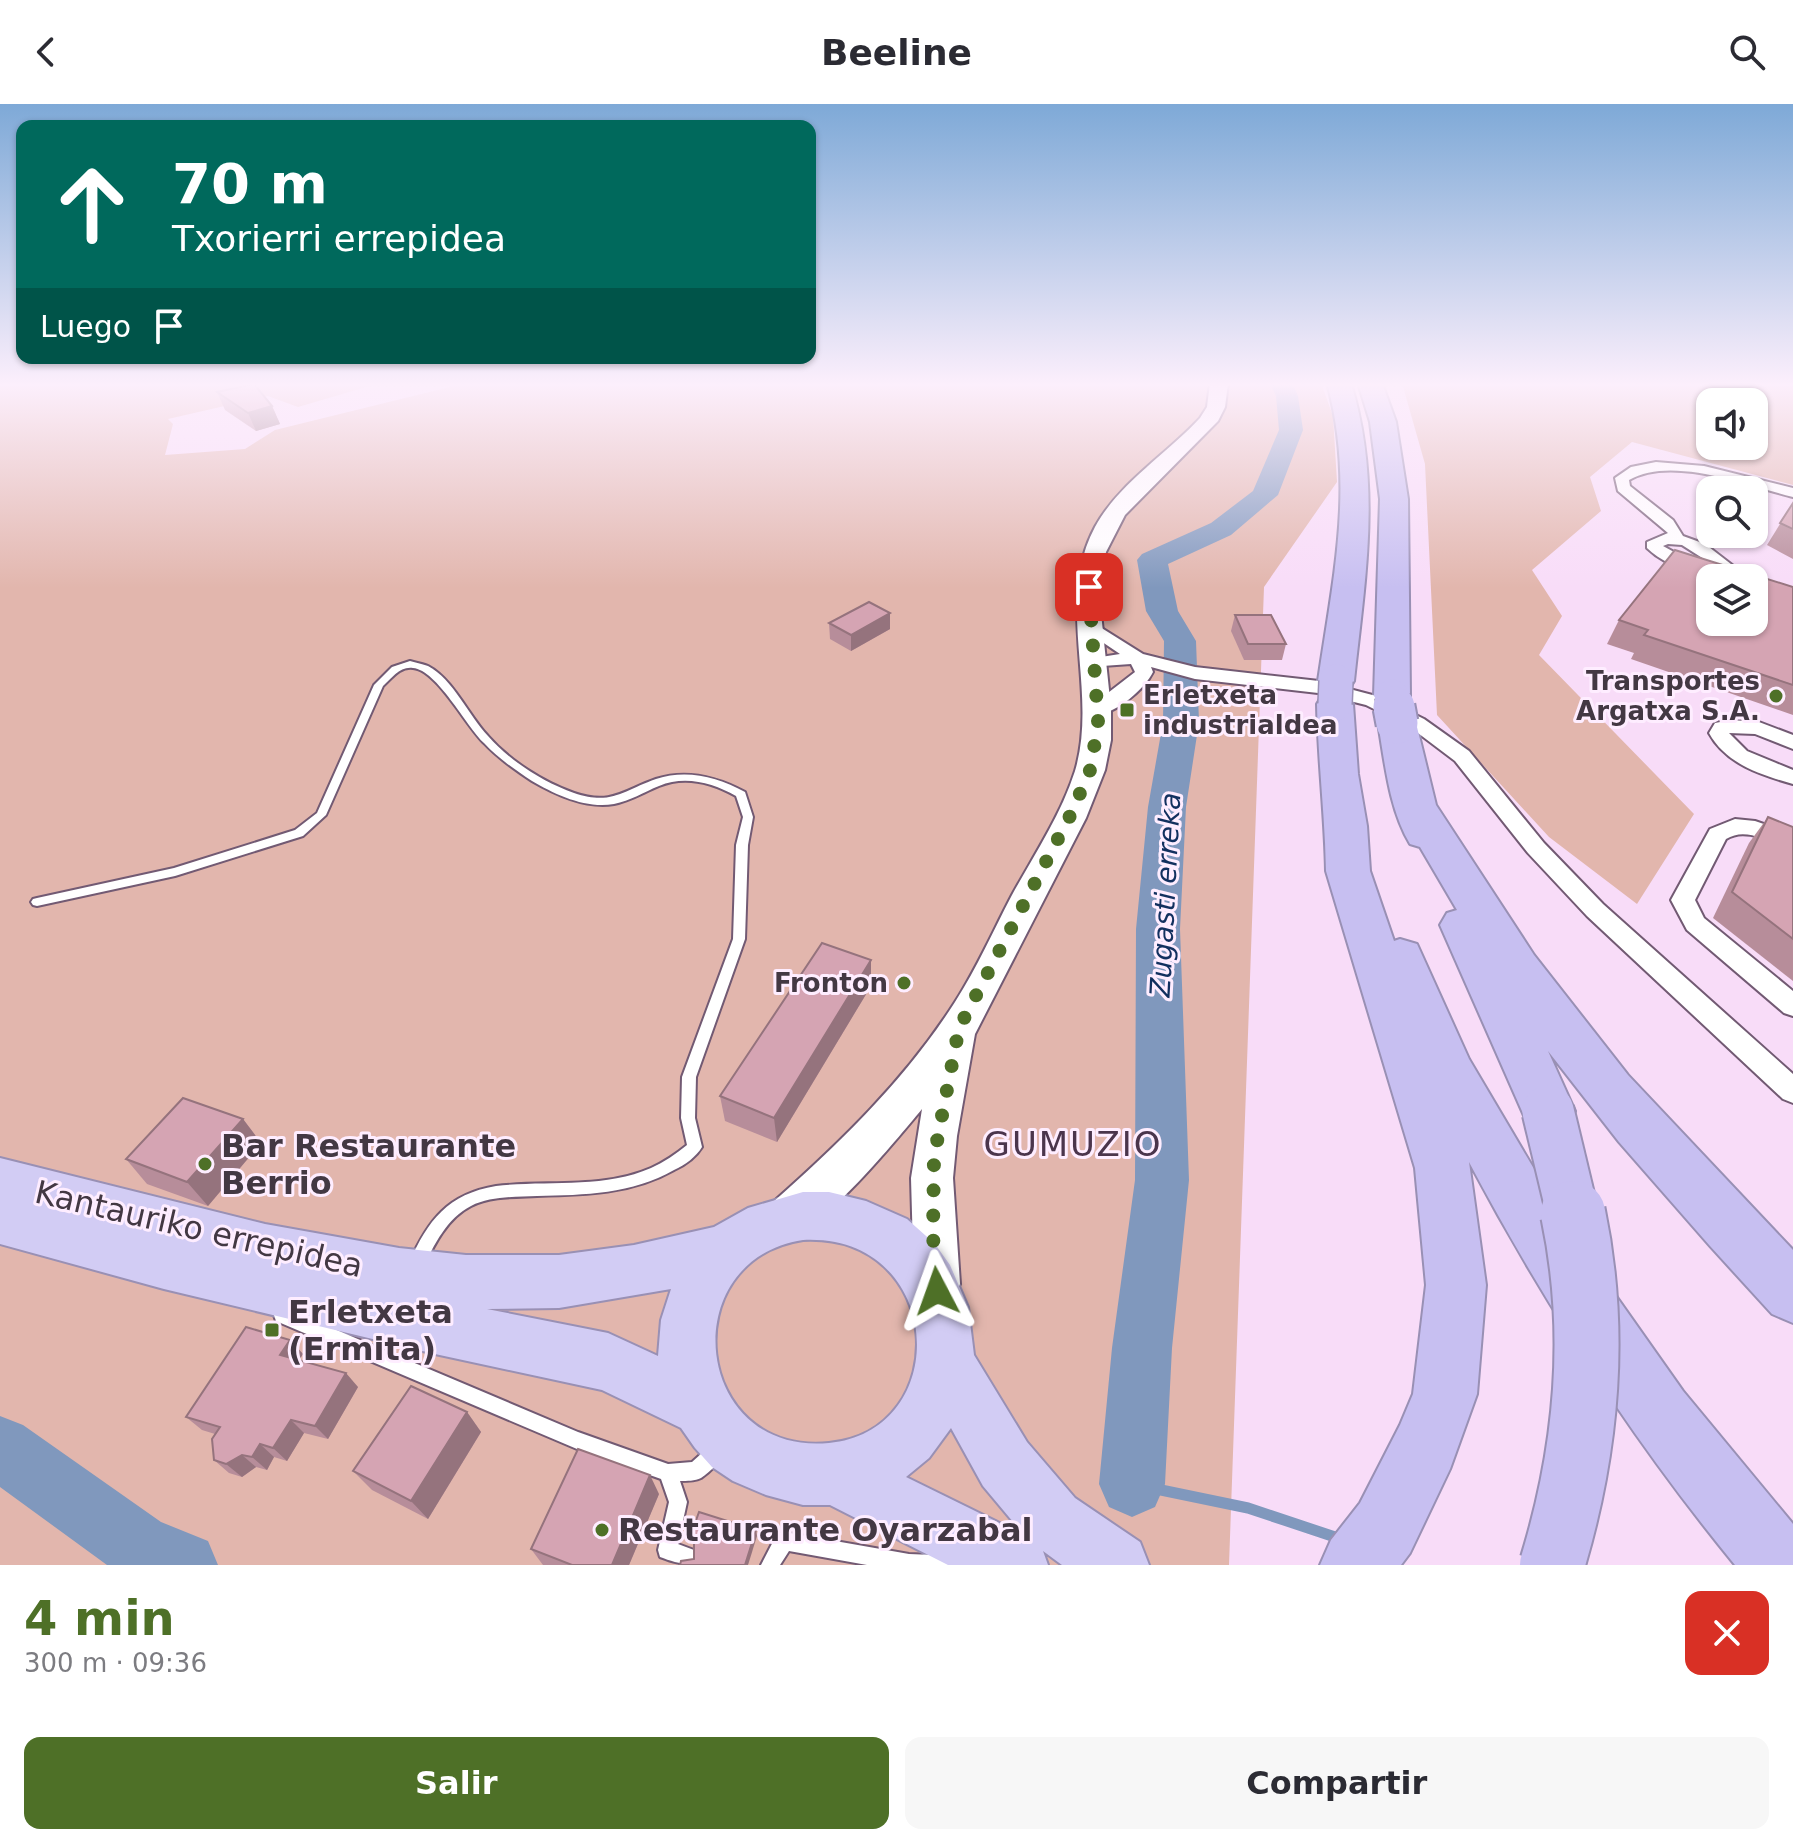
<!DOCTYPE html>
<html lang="es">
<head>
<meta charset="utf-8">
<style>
	:root { --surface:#fff; --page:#f7f7f7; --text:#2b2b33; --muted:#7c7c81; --accent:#4e7027 }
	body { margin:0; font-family:"DejaVu Sans",sans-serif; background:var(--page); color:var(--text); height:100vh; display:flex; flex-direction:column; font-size:30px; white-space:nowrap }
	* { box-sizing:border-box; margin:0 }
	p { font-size:26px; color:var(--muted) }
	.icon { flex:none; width:44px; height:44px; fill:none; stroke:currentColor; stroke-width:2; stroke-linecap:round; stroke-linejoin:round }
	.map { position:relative; height:1461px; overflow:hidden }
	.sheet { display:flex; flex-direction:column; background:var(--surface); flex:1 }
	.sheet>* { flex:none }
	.top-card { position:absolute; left:16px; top:16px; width:800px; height:244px; border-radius:16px; box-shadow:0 2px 6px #0004; background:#00695c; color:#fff; overflow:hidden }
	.tools { position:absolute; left:1696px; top:284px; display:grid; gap:16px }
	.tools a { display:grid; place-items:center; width:72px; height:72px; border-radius:16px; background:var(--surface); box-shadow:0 2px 6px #0004; font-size:40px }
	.pin { position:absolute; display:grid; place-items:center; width:68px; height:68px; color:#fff; margin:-34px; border-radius:16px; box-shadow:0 4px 12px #0006 }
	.me { position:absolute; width:88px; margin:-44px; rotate:356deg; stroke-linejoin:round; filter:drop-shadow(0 0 6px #0008) }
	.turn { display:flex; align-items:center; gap:28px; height:168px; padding:0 24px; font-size:36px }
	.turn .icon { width:104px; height:104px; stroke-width:2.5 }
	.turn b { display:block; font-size:56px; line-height:68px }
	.then { display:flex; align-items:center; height:76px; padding:0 24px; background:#0003; gap:16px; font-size:30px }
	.round { display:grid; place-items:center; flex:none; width:84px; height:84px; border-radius:16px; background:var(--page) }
	.headline { display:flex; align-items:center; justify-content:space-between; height:136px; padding:0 24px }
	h1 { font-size:48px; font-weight:700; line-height:60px; color:var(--accent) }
	.cta { display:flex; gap:16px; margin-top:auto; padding:16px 24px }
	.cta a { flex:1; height:92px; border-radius:16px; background:var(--accent); color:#fff; font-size:32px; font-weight:700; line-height:92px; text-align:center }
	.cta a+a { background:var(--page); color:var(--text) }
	header { display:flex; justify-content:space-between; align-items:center; height:104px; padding:0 24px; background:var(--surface); font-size:36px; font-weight:700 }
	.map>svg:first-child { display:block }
	.green { fill:#e2b6ad; fill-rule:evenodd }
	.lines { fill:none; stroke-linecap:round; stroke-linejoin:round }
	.stream { stroke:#8098bd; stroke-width:11 }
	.river { fill:#8098bd; fill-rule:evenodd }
	.service-casing { stroke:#725a73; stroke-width:4 }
	.minor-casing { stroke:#725a73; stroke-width:4 }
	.secondary-casing { stroke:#725a73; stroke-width:4 }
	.trunk-casing { stroke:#9990b4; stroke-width:4 }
	.motorway-casing { stroke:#9990b4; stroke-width:4 }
	.service { fill:#fff; fill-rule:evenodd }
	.minor { fill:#fff; fill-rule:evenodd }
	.secondary { fill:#fff; fill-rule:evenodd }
	.trunk { fill:#d2ccf4; fill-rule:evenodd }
	.motorway { fill:#c7bff1; fill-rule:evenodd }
	.motorway-bridge-far3-casing { stroke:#9990b4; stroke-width:36; stroke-linecap:butt }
	.motorway-bridge-far2-casing { stroke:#9990b4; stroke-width:45; stroke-linecap:butt }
	.motorway-bridge-far1-casing { stroke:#9990b4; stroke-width:55; stroke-linecap:butt }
	.motorway-bridge-casing { stroke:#9990b4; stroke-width:68; stroke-linecap:butt }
	.motorway-bridge-far3 { stroke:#c7bff1; stroke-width:33 }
	.motorway-bridge-far2 { stroke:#c7bff1; stroke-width:41 }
	.motorway-bridge-far1 { stroke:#c7bff1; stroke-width:51 }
	.motorway-bridge { stroke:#c7bff1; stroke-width:64 }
	.wall { fill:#b78d9a }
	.shaded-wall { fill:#95737d }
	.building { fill:#d5a4b3; stroke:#95737d; stroke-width:2; fill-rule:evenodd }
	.route { stroke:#4e7027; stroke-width:14; stroke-dasharray:0 25.2 }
	.poi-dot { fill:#4e7027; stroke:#feedff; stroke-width:3 }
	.labels { text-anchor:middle; stroke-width:6; stroke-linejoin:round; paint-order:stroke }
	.poi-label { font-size:26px; font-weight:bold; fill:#433843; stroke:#feedff; text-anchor:end }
	.water-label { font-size:28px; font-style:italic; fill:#12305f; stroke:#feedff }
	.near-poi-label { font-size:32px; font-weight:bold; fill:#433843; stroke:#feedff; text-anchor:start }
	.near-street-label { font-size:32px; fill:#433843; stroke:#feedff }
	.near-neighbourhood-label { font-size:34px; letter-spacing:2px; fill:#4b354c; stroke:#feedff }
</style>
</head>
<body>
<header><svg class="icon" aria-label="back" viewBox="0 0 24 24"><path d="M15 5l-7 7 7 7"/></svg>Beeline<svg class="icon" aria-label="search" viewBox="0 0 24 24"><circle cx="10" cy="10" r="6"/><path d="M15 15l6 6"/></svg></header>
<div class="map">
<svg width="1793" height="1461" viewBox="0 0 1793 1461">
	<rect width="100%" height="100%" fill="#f8dcf8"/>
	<g class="green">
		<polygon points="0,279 380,279 298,303 268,292 168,315 173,320 165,351 245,345 275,326 466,279 1321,279 1333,312 1337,378 1264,483 1229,1461 0,1461"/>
		<path d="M1402 279H1793V381L1632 338 1590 373 1601 407 1532 466 1562 512 1539 551 1694 710 1637 800 1549 733 1437 611 1425 360ZM1710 298H1754V342H1710Z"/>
	</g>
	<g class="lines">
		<polyline class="stream" points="1132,1380 1248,1404 1341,1435"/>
		<g class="river">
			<polygon points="1270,279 1292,279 1298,292 1303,326 1278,391 1231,431 1168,460 1178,507 1196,537 1199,618 1186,703 1180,825 1189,1076 1172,1244 1165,1380 1155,1403 1132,1413 1109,1403 1099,1380 1112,1244 1135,1076 1136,825 1148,703 1163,618 1164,537 1146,507 1137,456 1142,450 1211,419 1253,387 1279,326 1276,292"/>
			<polygon points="0,1312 23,1321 161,1418 208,1437 218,1461 107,1461 0,1383"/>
		</g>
		<g class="service-casing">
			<g id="service">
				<path d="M410 557C416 559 423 560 428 562 453 575 469 612 488 632 510 657 543 678 574 689 612 702 624 686 656 675 687 665 717 673 745 688L753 713 748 741 745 835 696 973 695 1014 702 1043C696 1053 685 1061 674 1066 632 1090 585 1091 537 1092 516 1093 490 1092 471 1102 447 1114 434 1141 423 1164L417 1167 411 1164 409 1159C428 1116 448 1090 496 1082 547 1076 603 1085 651 1064 664 1058 676 1050 687 1041L681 1014 682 973 733 835 736 741 743 713 736 692C713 679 685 671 659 682 644 688 630 697 614 700 586 705 556 691 532 677 515 666 498 654 484 639 466 622 437 566 413 564 400 562 392 574 383 582L326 711 303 732 175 772 37 802 33 801 31 798 33 795 37 794 174 764 295 726 317 709 374 581 392 563Z"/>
				<path d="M282 1203 578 1328 668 1360 692 1358 711 1341 717 1338 723 1341 726 1347C722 1356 710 1368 701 1374 695 1377 687 1377 680 1377L687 1398 678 1440 694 1446 696 1453 694 1460C682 1461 671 1457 660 1453L658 1446 669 1398 661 1375 577 1345 276 1217 274 1211 276 1205Z"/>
				<polygon points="784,1428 909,1450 957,1452 964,1454 966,1461 867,1461 789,1447 780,1461 761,1461 777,1430"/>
			</g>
		</g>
		<g class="minor-casing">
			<g id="minor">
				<path d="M1656 358 1704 362 1793 384V393C1748 382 1672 351 1629 376L1630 382 1673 416 1683 432 1705 440 1749 474C1715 474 1673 469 1647 444V438L1668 429 1618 387 1615 374 1631 363ZM1668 440 1682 441 1718 464 1685 454 1663 442Z"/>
				<path d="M1092 518 1143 550 1195 563 1319 577 1380 593 1424 615 1469 647 1544 739 1603 800 1793 970V999L1783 995 1587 812 1528 749 1455 657 1410 623 1366 601 1318 589 1195 575 1151 563 1153 568C1145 585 1111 615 1091 610L1088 606 1091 602 1135 568 1131 560 1088 563 1085 559 1088 555 1120 550 1086 527 1083 523Z"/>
				<path d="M1731 616 1759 618 1793 631V645L1755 630 1729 629 1747 647 1793 666V680C1761 671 1726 660 1709 629L1715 619Z"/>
				<path d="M1735 715 1755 717 1793 730V747C1772 741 1748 721 1726 735L1695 796 1704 814 1793 887V912L1784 909 1687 826 1671 796 1710 725Z"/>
			</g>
		</g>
		<g class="secondary-casing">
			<path id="secondary" d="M1210 279H1228L1225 303 1218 317 1125 411 1106 448 1101 478V509L1111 605V636L1105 666 1086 714 975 930 957 1032 953 1074 960 1180 953 1196 937 1202 921 1196 914 1180 911 1074 922 1005C893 1040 828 1119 788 1135L772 1129 766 1114 772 1099C840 1039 906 975 955 898 977 864 993 827 1012 791 1034 751 1061 711 1075 667 1099 587 1054 499 1095 423 1119 379 1167 350 1200 314L1207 303Z"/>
		</g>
		<g class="trunk-casing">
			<path id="trunk" d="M0 1054 265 1120 399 1144 466 1151H559L634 1141 714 1123 748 1104 803 1088H829L866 1097 907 1115 935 1140 950 1161 968 1203 974 1251 1027 1338 1075 1394 1140 1438 1149 1461H1062L1043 1447 1048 1461H948L830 1401H803L766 1391 733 1377 712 1363 695 1344 681 1324 602 1286 435 1250 164 1185 0 1140ZM803 1136C945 1129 955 1327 829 1339 693 1352 673 1156 803 1136ZM671 1185 661 1216 658 1252 608 1229 487 1205 559 1204ZM951 1324 983 1382 1024 1431 906 1373 929 1354Z"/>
		</g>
		<g class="motorway-casing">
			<g id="motorway">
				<path d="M1327 279H1351C1382 381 1365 474 1354 577L1349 585 1336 588 1323 585 1318 577C1333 474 1355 382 1327 279Z"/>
				<polygon points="1358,279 1382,279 1396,318 1408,395 1410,592 1405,600 1392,603 1379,600 1374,592 1380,395 1370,318"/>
				<path d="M1335 589 1348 592 1353 600 1358 670 1367 722 1370 767 1394 837 1400 835 1417 840 1469 955 1573 1131 1683 1287 1793 1420V1461H1735C1632 1335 1545 1201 1469 1058L1486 1181 1477 1290 1450 1365 1410 1449 1401 1461H1320L1331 1436 1360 1399 1400 1321 1413 1290 1426 1181 1415 1064 1326 767C1325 711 1318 656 1317 600L1322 592Z"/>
				<path d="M1397 608 1410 611 1416 619 1436 701 1534 851 1628 971 1793 1146V1219L1772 1210 1710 1142 1619 1038 1548 947 1575 1007 1567 1023 1548 1030 1529 1023 1440 821 1447 809 1457 806 1420 743 1410 740C1389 705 1385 659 1378 619L1384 611Z"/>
			</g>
		</g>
		<use href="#service" class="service"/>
		<use href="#minor" class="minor"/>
		<use href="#secondary" class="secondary"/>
		<use href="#trunk" class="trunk"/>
		<use href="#motorway" class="motorway"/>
		<g class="motorway-bridge-far3-casing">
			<g id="motorway-bridge-far3">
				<polyline points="1392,592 1394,605"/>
				<polyline points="1335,600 1336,577"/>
			</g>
		</g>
		<g class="motorway-bridge-far2-casing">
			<polyline id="motorway-bridge-far2" points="1394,603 1397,619"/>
		</g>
		<g class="motorway-bridge-far1-casing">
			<polyline id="motorway-bridge-far1" points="1548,1007 1573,1111"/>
		</g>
		<g class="motorway-bridge-casing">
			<path id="motorway-bridge" d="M1552 1461C1587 1346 1598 1228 1573 1109"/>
		</g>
		<use href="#motorway-bridge-far3" class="motorway-bridge-far3"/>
		<use href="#motorway-bridge-far2" class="motorway-bridge-far2"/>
		<use href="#motorway-bridge-far1" class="motorway-bridge-far1"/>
		<use href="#motorway-bridge" class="motorway-bridge"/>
	</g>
	<g class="wall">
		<polygon points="217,288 272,302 280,320 256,327 225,306"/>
		<polygon points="1793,399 1793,455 1767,441"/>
		<polygon points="1793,483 1793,611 1631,555 1634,549 1607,540 1619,516"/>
		<polygon points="1235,511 1286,540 1282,556 1244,556 1231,527"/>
		<polygon points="829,519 890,525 851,547 830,535"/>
		<polygon points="1768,713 1793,723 1793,877 1713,814 1749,739"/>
		<polygon points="871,882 777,1038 725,1017 720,992"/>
		<polygon points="243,1015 261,1039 208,1102 147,1080 126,1055"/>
		<polygon points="290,1236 303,1250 299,1256 358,1283 328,1335 304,1329 287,1357 274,1353 267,1366 256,1363 242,1373 229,1369 214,1356 215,1330 202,1326 186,1313"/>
		<polygon points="467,1308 481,1328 428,1415 372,1386 353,1367"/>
		<polygon points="659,1390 629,1461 543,1461 531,1445"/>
	</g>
	<g class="shaded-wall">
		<polygon points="272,302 280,320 256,327 248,309"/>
		<polygon points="890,509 890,525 851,547 851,531"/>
		<polygon points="871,856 871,882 777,1038 774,1014"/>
		<polygon points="243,1015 261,1039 208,1102 187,1078"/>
		<polygon points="290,1236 303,1250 293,1265 280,1251"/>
		<polygon points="346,1269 358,1283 328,1335 315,1322"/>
		<polygon points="467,1308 481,1328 428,1415 411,1397"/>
		<polygon points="291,1316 304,1329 287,1357 273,1344"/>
		<polygon points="260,1340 274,1353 267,1366 252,1353"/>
		<polygon points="242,1351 256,1363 242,1373 226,1360"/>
		<polygon points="650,1371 659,1390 629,1461 612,1461"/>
		<polygon points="756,1426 757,1432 748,1461 745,1461"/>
	</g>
	<g class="building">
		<polygon points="254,280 272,302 248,309 217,288"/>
		<polygon points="1793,399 1793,425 1780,419"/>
		<path d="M1675 446 1793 483V581L1644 531 1648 526 1619 516ZM1710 474H1754V518H1710Z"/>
		<polygon points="869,498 890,509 851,531 829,519"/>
		<polygon points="1235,511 1271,511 1286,540 1248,540"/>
		<polygon points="1768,713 1793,723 1793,835 1732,788"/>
		<polygon points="822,839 871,856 774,1014 720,992"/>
		<polygon points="183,994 243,1015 187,1078 126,1055"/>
		<polygon points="246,1223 290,1236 280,1251 346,1269 315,1322 291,1316 273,1344 260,1340 252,1353 242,1351 226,1360 214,1356 212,1335 220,1323 186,1313"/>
		<polygon points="411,1282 467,1308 411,1397 353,1367"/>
		<polygon points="578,1345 650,1371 612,1461 572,1461 531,1445"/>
		<polygon points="699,1408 756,1426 745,1461 680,1461 681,1457 694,1455 694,1439 689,1436"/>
	</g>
	<linearGradient id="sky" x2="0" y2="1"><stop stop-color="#7ea9d7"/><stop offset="0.58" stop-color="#fceffc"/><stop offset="1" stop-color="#fceffc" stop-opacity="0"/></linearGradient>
	<rect width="1793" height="484" fill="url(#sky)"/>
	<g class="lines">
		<polyline class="route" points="937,1187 933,1132 934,1053 959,924 1071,710 1091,664 1098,617 1089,483"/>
	</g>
	<g class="poi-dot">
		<circle cx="1776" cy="592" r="8"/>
		<rect x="1119" y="598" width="16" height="16" rx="4"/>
		<circle cx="904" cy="879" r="8"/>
		<circle cx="205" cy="1060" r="8"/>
		<rect x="264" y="1218" width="16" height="16" rx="4"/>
		<circle cx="602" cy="1426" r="8"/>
	</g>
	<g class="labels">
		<g class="poi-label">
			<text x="1760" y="586">Transportes<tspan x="1760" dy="30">Argatxa S.A.</tspan></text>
			<text x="1143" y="600" text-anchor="start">Erletxeta<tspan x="1143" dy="30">industrialdea</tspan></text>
			<text x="888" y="888">Fronton</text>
		</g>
		<g class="water-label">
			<text transform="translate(1165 791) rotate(-87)" y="10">Zugasti erreka</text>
		</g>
		<g class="near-poi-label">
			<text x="221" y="1053">Bar Restaurante<tspan x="221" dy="37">Berrio</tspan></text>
			<text x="288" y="1219">Erletxeta<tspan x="288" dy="37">(Ermita)</tspan></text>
			<text x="618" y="1437">Restaurante Oyarzabal</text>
		</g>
		<g class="near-street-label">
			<text transform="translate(199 1125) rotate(13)" y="11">Kantauriko errepidea</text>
		</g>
		<g class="near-neighbourhood-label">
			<text x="1073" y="1052">GUMUZIO</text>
		</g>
	</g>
</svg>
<div class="tools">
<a><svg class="icon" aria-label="sound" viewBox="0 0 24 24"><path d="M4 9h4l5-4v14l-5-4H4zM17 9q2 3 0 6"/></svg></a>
<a><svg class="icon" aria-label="search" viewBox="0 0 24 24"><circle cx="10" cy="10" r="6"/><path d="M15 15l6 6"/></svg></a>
<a><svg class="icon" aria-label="layers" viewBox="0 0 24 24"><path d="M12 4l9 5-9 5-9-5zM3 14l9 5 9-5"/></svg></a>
</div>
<div class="pin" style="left:1089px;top:483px;background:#d93025"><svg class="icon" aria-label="arrive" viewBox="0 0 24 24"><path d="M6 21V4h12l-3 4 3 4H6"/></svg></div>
<svg class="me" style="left:937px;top:1187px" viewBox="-20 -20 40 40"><path d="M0-17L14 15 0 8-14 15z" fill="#4e7027" stroke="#fff" stroke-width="4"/></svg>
<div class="top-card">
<div class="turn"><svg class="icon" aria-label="ahead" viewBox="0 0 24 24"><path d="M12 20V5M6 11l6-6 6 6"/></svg><div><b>70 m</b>Txorierri errepidea</div></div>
<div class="then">Luego<svg class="icon" aria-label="arrive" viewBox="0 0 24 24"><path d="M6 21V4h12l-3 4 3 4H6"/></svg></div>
</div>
</div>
<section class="sheet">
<div class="headline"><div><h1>4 min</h1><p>300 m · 09:36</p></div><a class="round" style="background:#d93025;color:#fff"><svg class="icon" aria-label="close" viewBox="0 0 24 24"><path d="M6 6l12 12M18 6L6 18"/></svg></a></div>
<div class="cta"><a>Salir</a><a>Compartir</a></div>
</section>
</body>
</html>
